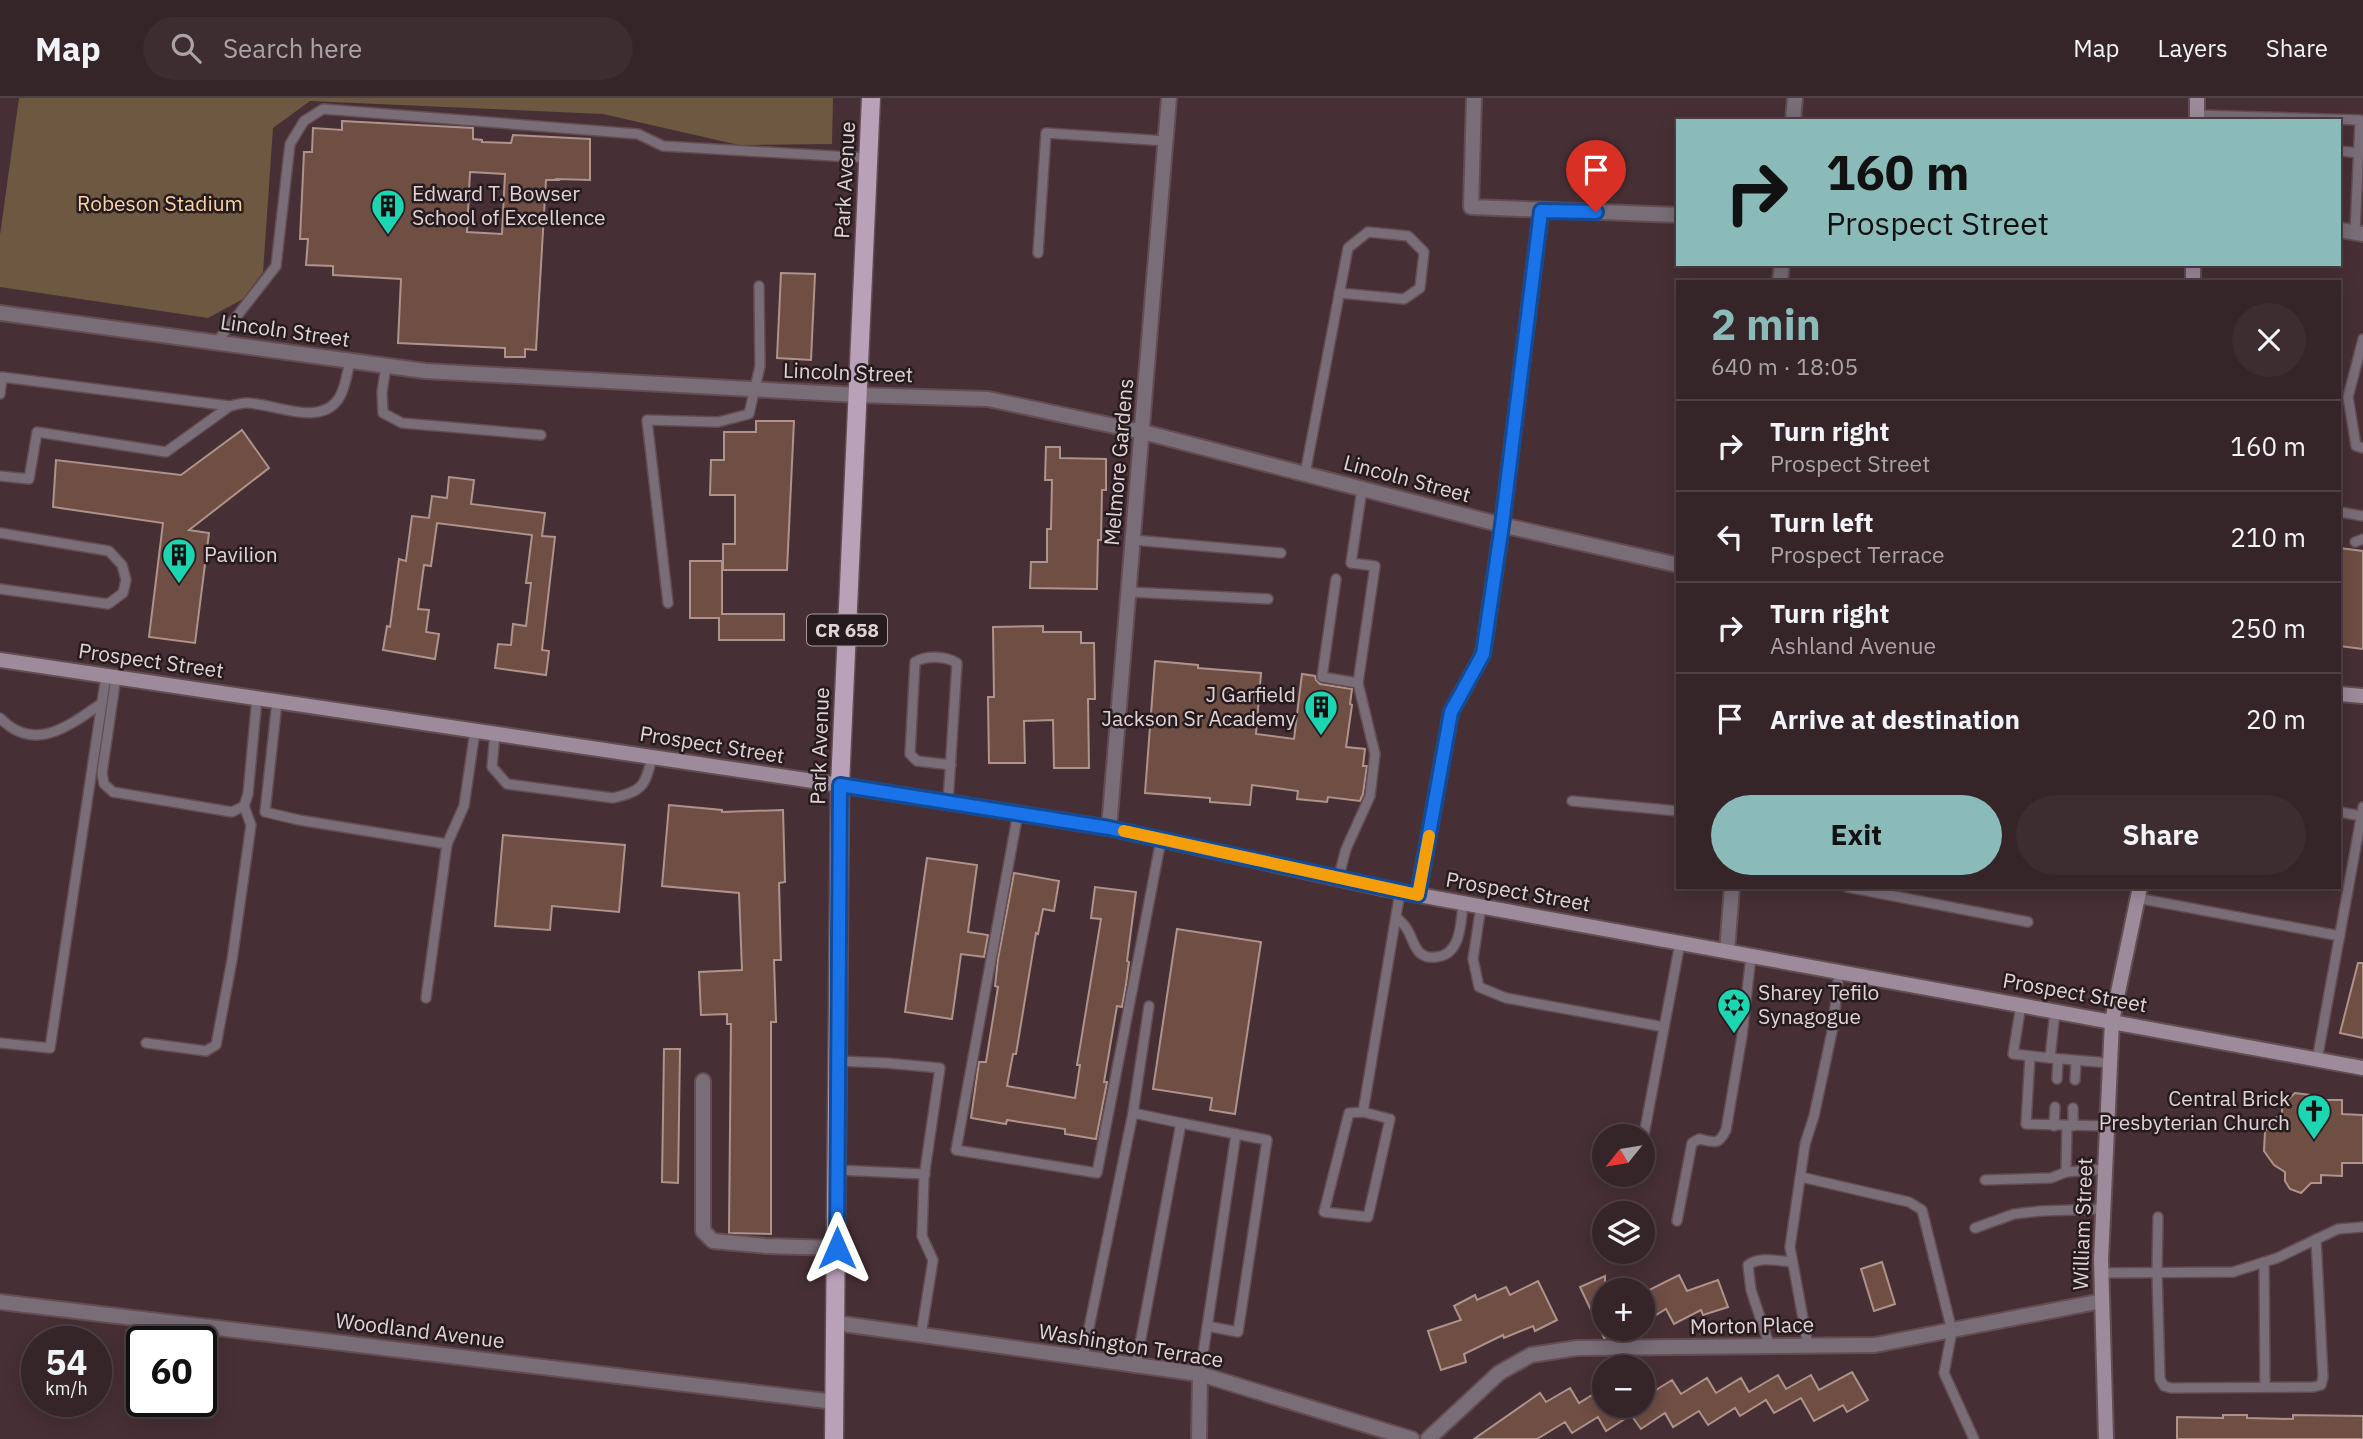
<!DOCTYPE html>
<html lang="en">
<head>
<meta charset="utf-8">
<style>
	:root { --surface:#352428; --page:#3d2c30; --text:#f1f3f6; --muted:#aaa4a8; --line:#4f4145; --accent:#8bbbb9 }
	body { margin:0; font-family:"IBM Plex Sans",sans-serif; background:var(--page); color:var(--text); height:100vh; display:flex; flex-direction:column; font-size:26px; white-space:nowrap }
	* { box-sizing:border-box; margin:0 }
	p { font-size:23px; color:var(--muted) }
	.icon { flex:none; width:38px; height:38px; fill:none; stroke:currentColor; stroke-width:2; stroke-linecap:round; stroke-linejoin:round }
	.map { position:relative; flex:1; overflow:hidden }
	.side { position:absolute; left:1676px; top:182px; width:665px; height:609px; display:flex; flex-direction:column; background:var(--surface); border-radius:0px; box-shadow:0 4px 18px #0003,0 0 0 2px var(--line) }
	.side>* { flex:none }
	.top-card { position:absolute; left:1676px; top:21px; width:665px; height:147px; border-radius:0px; box-shadow:0 4px 18px #0003,0 0 0 2px var(--line); background:#8bbbb9; color:#111; overflow:hidden }
	.needle { width:46px; rotate:240deg }
	.buttons { position:absolute; left:1592px; top:1026px; display:grid; gap:14px }
	.buttons a { display:grid; place-items:center; width:63px; height:63px; border-radius:50%; background:var(--surface); box-shadow:0 4px 18px #0003,0 0 0 2px var(--line); font-size:35px }
	.speed { position:absolute; left:21px; top:1228px; display:flex; gap:14px; font-size:35px; font-weight:700; text-align:center }
	.speed>* { display:grid; place-content:center; width:91px; height:91px; border-radius:50%; background:var(--surface); box-shadow:0 4px 18px #0003,0 0 0 2px var(--line); line-height:1 }
	.speed small { font-size:18px; font-weight:400 }
	.speed .limit { border:4px solid #111; border-radius:10px; background:#fff; color:#111 }
	.pin { position:absolute; display:grid; place-items:center; width:60px; height:60px; color:#fff; margin:-72px -30px; border-radius:50% 50% 50% 0; rotate:-45deg; box-shadow:0 0 7px #0007 }
	.pin .icon { rotate:45deg }
	.me { position:absolute; width:77px; margin:-38px; rotate:0deg; stroke-linejoin:round; filter:drop-shadow(0 0 5px #0008) }
	.turn { display:flex; align-items:center; gap:24px; height:147px; padding:0 35px; font-size:32px }
	.turn .icon { width:91px; height:91px; stroke-width:2.5 }
	.turn b { display:block; font-size:49px; line-height:60px }
	.round { display:grid; place-items:center; flex:none; width:74px; height:74px; border-radius:37px; background:var(--page) }
	.head { display:flex; align-items:center; justify-content:space-between; height:119px; padding:0 35px }
	h1 { font-size:42px; font-weight:700; line-height:52px; color:var(--accent) }
	.primary-button { display:flex; gap:14px; margin-top:auto; padding:14px 35px }
	.primary-button a { flex:1; height:80px; border-radius:42px; background:var(--accent); color:#111; font-size:28px; font-weight:700; line-height:80px; text-align:center }
	.primary-button a+a { background:var(--page); color:var(--text) }
	ul { padding:0; list-style:none }
	li { display:flex; align-items:center; gap:21px; height:91px; padding:0 35px; border-top:2px solid var(--line) }
	li div { flex:1 }
	li b { display:block; font-size:26px }
	li em { font-style:normal }
	header { display:flex; align-items:center; gap:42px; box-sizing:border-box; height:98px; padding:0 35px; background:var(--surface); border-bottom:2px solid var(--line) }
	header strong { font-size:33px }
	nav { display:flex; gap:38px; margin-inline-start:auto; font-size:24px }
	.search { width:490px; height:63px; background:var(--page); display:flex; align-items:center; gap:18px; box-sizing:border-box; padding:0 24px; border-radius:38px; color:var(--muted); font-size:26px }
	.map>svg:first-child { display:block }
	.green { fill:#6d5941 }
	.building { fill:#6f4e44; stroke:#ae938b; stroke-width:2; fill-rule:evenodd }
	.lines { fill:none; stroke-linecap:round; stroke-linejoin:round }
	.lane-casing { stroke:#634d52; stroke-width:12 }
	.street-casing { stroke:#634d52; stroke-width:18 }
	.secondary-casing { stroke:#634d52; stroke-width:18 }
	.primary-casing { stroke:#634d52; stroke-width:21 }
	.lane { stroke:#796d78; stroke-width:9 }
	.street { stroke:#796d78; stroke-width:14 }
	.secondary { stroke:#9d8b9b; stroke-width:14 }
	.primary { stroke:#b9a1b7; stroke-width:18 }
	.route-casing { stroke:#114b97; stroke-width:18 }
	.route { stroke:#1a73e8; stroke-width:12 }
	.slow { stroke:#f59e0b; stroke-width:12 }
	.labels { text-anchor:middle; stroke-width:5; stroke-linejoin:round; paint-order:stroke }
	.shield { fill:#261b1e; stroke:#a99b9e; stroke-width:2 }
	.shield-label { font-size:19px; font-weight:bold; fill:#e1d2d5 }
	.street-label { font-size:21px; fill:#e1d2d5; stroke:#261b1e }
	.poi-label { font-size:21px; fill:#e1d2d5; stroke:#261b1e; text-anchor:start }
	.park-label { font-size:21px; fill:#fcd3a2; stroke:#261b1e }
</style>
</head>
<body>
<header>
<strong>Map</strong>
<div class="search"><svg class="icon" aria-label="search" viewBox="0 0 24 24"><circle cx="10" cy="10" r="6"/><path d="M15 15l6 6"/></svg>Search here</div>
<nav><a>Map</a><a>Layers</a><a>Share</a></nav>
</header>
<div class="map">
<svg width="2363" height="1341" viewBox="0 0 2363 1341">
	<rect width="100%" height="100%" fill="#473035"/>
	<polygon class="green" points="19,0 833,0 832,46 739,47 603,16 310,3 273,30 263,174 243,201 208,220 0,189 0,137"/>
	<g class="building">
		<path d="M342 23 473 30V41L482 42V44L511 45 513 37 590 41V82L557 81 558 82H546L536 252 525 251V259H505V250L398 245 401 181 333 177V168L306 167 308 141H300L304 54H312L313 30 342 32ZM470 74 505 76 502 136 467 134Z"/>
		<polygon points="781,175 815,176 811,262 777,260"/>
		<polygon points="756,323 794,323 787,472 723,472 723,446 735,446 735,397 710,397 711,362 724,362 724,334 756,334"/>
		<polygon points="242,332 269,370 189,432 209,435 195,545 149,539 163,425 53,409 56,362 181,377"/>
		<polygon points="1046,349 1060,349 1060,360 1106,361 1106,392 1102,392 1101,442 1098,442 1097,491 1030,490 1031,464 1047,464 1047,431 1051,431 1052,382 1045,382"/>
		<polygon points="449,379 474,382 471,406 545,415 542,438 555,439 542,552 549,553 546,577 495,570 498,546 511,547 513,526 526,528 531,485 526,485 532,437 437,425 431,468 424,467 418,511 429,512 426,534 439,536 435,561 383,552 387,528 390,529 399,461 406,463 412,418 429,420 432,398 447,400"/>
		<polygon points="2340,450 2363,453 2363,551 2340,548"/>
		<polygon points="690,463 722,463 722,516 784,516 784,542 719,542 719,520 690,520"/>
		<polygon points="1043,528 1043,534 1081,534 1081,545 1094,545 1095,601 1088,601 1089,670 1054,670 1053,622 1024,623 1025,665 989,665 988,599 994,599 993,529"/>
		<polygon points="1155,563 1198,567 1198,570 1261,575 1256,636 1294,641 1302,576 1315,578 1316,582 1320,586 1352,591 1350,606 1352,607 1346,649 1365,651 1363,668 1367,668 1363,696 1360,703 1328,699 1327,704 1297,701 1298,693 1252,687 1250,707 1210,704 1210,700 1145,695"/>
		<polygon points="669,707 722,712 722,714 783,712 785,784 779,785 781,862 774,862 776,924 771,924 771,1136 729,1135 731,926 727,926 727,916 701,917 699,874 742,872 739,795 662,788"/>
		<polygon points="503,737 625,747 619,814 552,808 550,832 495,828"/>
		<polygon points="927,760 977,767 968,834 988,837 984,859 961,856 952,921 905,914"/>
		<polygon points="1014,775 1059,783 1054,813 1043,811 1038,836 1036,835 1016,956 1013,956 1007,988 1075,1000 1080,967 1077,967 1101,821 1091,820 1095,789 1136,794 1127,863 1129,864 1126,886 1122,909 1117,908 1104,984 1107,984 1096,1041 1065,1036 1065,1031 1007,1022 1006,1026 971,1020 979,964 986,964 998,889 995,888 998,861"/>
		<polygon points="1177,831 1261,844 1235,1016 1210,1012 1212,1000 1153,991"/>
		<polygon points="2358,865 2363,865 2363,940 2340,935"/>
		<polygon points="664,951 680,951 678,1085 662,1084"/>
		<polygon points="2295,995 2319,998 2318,1002 2342,1002 2342,1016 2363,1017 2363,1065 2342,1065 2342,1078 2321,1077 2321,1085 2311,1085 2301,1095 2290,1091 2285,1083 2285,1074 2274,1067 2264,1053 2265,1033 2275,1020 2282,1017 2282,1007"/>
		<polygon points="1882,1164 1895,1206 1874,1213 1861,1171"/>
		<polygon points="1679,1177 1687,1193 1718,1182 1728,1209 1703,1217 1701,1212 1674,1226 1666,1211 1643,1225 1643,1195"/>
		<polygon points="1605,1178 1605,1240 1604,1240 1580,1189"/>
		<polygon points="1538,1183 1557,1222 1535,1233 1533,1228 1504,1240 1503,1237 1464,1256 1466,1264 1441,1272 1428,1233 1461,1222 1454,1208 1475,1197 1477,1202 1506,1189 1510,1197"/>
		<polygon points="1852,1274 1868,1302 1847,1314 1843,1307 1814,1323 1801,1300 1774,1315 1766,1302 1740,1318 1735,1310 1708,1327 1699,1313 1673,1329 1665,1315 1641,1331 1631,1317 1606,1333 1598,1319 1572,1335 1565,1324 1537,1341 1474,1341 1540,1295 1546,1304 1570,1290 1579,1305 1605,1289 1605,1307 1643,1307 1643,1300 1672,1282 1681,1296 1707,1280 1716,1295 1741,1280 1749,1294 1778,1277 1786,1291 1811,1277 1819,1292"/>
		<polygon points="2223,1317 2247,1317 2247,1320 2293,1321 2293,1317 2363,1318 2363,1341 2177,1341 2177,1319 2223,1320"/>
	</g>
	<g class="lines">
		<g class="lane-casing">
			<g id="lane">
				<polyline points="2197,17 2360,22 2355,134"/>
				<polyline points="2340,53 2359,55"/>
				<polyline points="1038,155 1046,35 1166,43"/>
				<polyline points="2363,241 2348,299 2356,348 2363,350"/>
				<polyline points="216,245 276,168 290,46 304,23 323,11 638,36 663,48 868,60"/>
				<polyline points="386,268 382,294 383,315 402,325 541,337"/>
				<polyline points="0,296 2,279 230,308 166,354 37,334 29,381 0,378"/>
				<path d="M230 308C235 307 241 305 246 305 274 305 320 330 339 300 346 289 347 275 350 263"/>
				<polyline points="1305,376 1348,150 1368,134 1408,138 1424,154 1420,190 1404,201 1339,195"/>
				<polyline points="2340,414 2363,418"/>
				<polyline points="0,435 109,453 122,467 126,482 123,495 108,506 0,491"/>
				<polyline points="1134,442 1281,455"/>
				<polyline points="2355,444 2363,441"/>
				<polyline points="1336,481 1322,579 1358,585"/>
				<polyline points="1130,494 1268,501"/>
				<polyline points="668,505 647,322 718,324 749,316 760,268 759,188"/>
				<polyline points="116,579 102,675 104,686 113,694 232,714 244,708 248,696 257,600"/>
				<polyline points="277,604 265,714 299,722 447,746 464,708 475,633"/>
				<path d="M0 620C35 656 70 627 102 605"/>
				<path d="M495 635 492 669 507 686 613 700C643 693 645 688 652 659"/>
				<polyline points="1572,703 1678,713"/>
				<path d="M948 704 957 565C946 558 926 557 915 564L910 656 917 663 951 667"/>
				<polyline points="2340,714 2361,718"/>
				<polyline points="1018,715 956,1052 1097,1075 1161,742"/>
				<polyline points="1338,781 1346,751 1370,698 1375,656 1358,585 1375,468 1351,465 1362,391"/>
				<polyline points="1847,789 2028,824"/>
				<polyline points="2137,800 2340,838"/>
				<polyline points="1481,808 1473,861 1479,889 1506,900 1664,929"/>
				<path d="M1396 819C1399 822 1404 826 1407 831 1412 839 1413 848 1420 855 1425 859 1430 860 1436 859 1461 857 1461 825 1463 805"/>
				<polyline points="426,900 447,746"/>
				<polyline points="2021,907 2013,956 2050,960"/>
				<polyline points="2055,913 2050,960 2110,965"/>
				<polyline points="0,945 50,950 106,578"/>
				<polyline points="146,945 206,953 216,947 232,862 251,727 244,708"/>
				<polyline points="2030,958 2026,1026 2108,1028"/>
				<polyline points="2317,962 2363,709"/>
				<polyline points="838,963 886,965 940,970 924,1079 922,1138 933,1162 921,1237"/>
				<polyline points="2057,981 2058,961"/>
				<polyline points="2075,982 2076,963"/>
				<polyline points="1363,1014 1390,1021 1368,1119 1324,1114 1349,1015 1363,1014 1400,794"/>
				<polyline points="1133,1015 1149,908"/>
				<polyline points="2054,1028 2055,1009"/>
				<polyline points="2073,1028 2073,1010"/>
				<polyline points="1643,1042 1680,845"/>
				<polyline points="837,1072 925,1076"/>
				<polyline points="2066,1074 2067,1028"/>
				<polyline points="1801,1079 1909,1104 1922,1112 1952,1233 1944,1275 1974,1341"/>
				<polyline points="1985,1082 2051,1080 2066,1074 2106,1071"/>
				<polyline points="2158,1119 2157,1174 2160,1281 2164,1288 2171,1290 2313,1289 2321,1287 2323,1279 2316,1141"/>
				<path d="M1677 1123 1692 1045 1699 1041C1715 1044 1718 1048 1726 1032L1742 938 1751 858"/>
				<polyline points="1975,1130 2014,1116 2041,1113 2104,1111"/>
				<polyline points="2264,1164 2265,1288"/>
				<polyline points="2101,1175 2233,1174 2277,1160 2338,1131 2363,1129"/>
				<polyline points="1207,1228 1238,1234 1267,1042 1236,1036"/>
				<polyline points="1808,1248 1790,1149 1805,1046 1814,1018 1833,929 1839,874"/>
				<path d="M1770 1249 1751 1192 1748 1167C1760 1158 1778 1163 1792 1164"/>
				<polyline points="1083,1259 1133,1015 1181,1025"/>
				<polyline points="1136,1267 1181,1025 1236,1036 1200,1276"/>
			</g>
		</g>
		<g class="street-casing">
			<g id="street">
				<polyline points="1474,0 1471,109 1678,117"/>
				<polyline points="1793,23 1795,0"/>
				<polyline points="2340,132 2363,136"/>
				<polyline points="1780,184 1782,166"/>
				<polyline points="0,215 425,273 858,297 988,301 1143,334 1502,427 1678,467"/>
				<polyline points="1109,730 1169,0"/>
				<polyline points="1418,797 1451,614 1483,556 1502,427 1541,113"/>
				<polyline points="1727,853 1732,789"/>
				<polyline points="703,983 703,1133 713,1143 766,1148 837,1150"/>
				<polyline points="0,1204 835,1304"/>
				<polyline points="836,1225 1200,1276 1412,1341"/>
				<polyline points="1199,1341 1200,1276"/>
				<polyline points="1428,1341 1499,1275 1531,1257 1577,1250 1875,1247 2102,1203"/>
			</g>
		</g>
		<g class="secondary-casing">
			<g id="secondary">
				<polyline points="2197,23 2197,0"/>
				<polyline points="2193,184 2193,166"/>
				<polyline points="0,562 840,687 1109,730 1386,791 2363,970"/>
				<polyline points="2340,596 2363,598"/>
				<polyline points="2106,1341 2101,1161 2112,923 2140,789"/>
			</g>
		</g>
		<g class="primary-casing">
			<polyline id="primary" points="834,1341 840,687 871,0"/>
		</g>
		<use href="#lane" class="lane"/>
		<use href="#street" class="street"/>
		<use href="#secondary" class="secondary"/>
		<use href="#primary" class="primary"/>
	</g>
	<g class="lines">
		<g class="route-casing">
			<polyline id="route" points="837,1150 840,687 1109,730 1418,797 1451,614 1483,556 1502,427 1541,113 1596,114"/>
		</g>
		<use href="#route" class="route"/>
		<polyline class="slow" points="1124,733 1418,797 1429,738"/>
	</g>
	<defs>
		<g id="building-pin" transform="scale(1.75)"><path d="M0 17L-7.5 6A9.5 9.5 0 1 1 7.5 6Z" fill="#1cd5b1" stroke="#261b1e"/><path d="M-4-6H4V6H1V3H-1V6H-4ZM-2.5-4.3h1.7v1.8h-1.7ZM.8-4.3h1.7v1.8H.8ZM-2.5-1h1.7V.8h-1.7ZM.8-1h1.7V.8H.8Z" fill="#111"/></g>
		<g id="synagogue-pin" transform="scale(1.75)"><path d="M0 17L-7.5 6A9.5 9.5 0 1 1 7.5 6Z" fill="#1cd5b1" stroke="#261b1e"/><path d="M0-6.5L5.6 3.2H-5.6ZM0 6.5L5.6-3.2H-5.6Z" fill="#111"/></g>
		<g id="church-pin" transform="scale(1.75)"><path d="M0 17L-7.5 6A9.5 9.5 0 1 1 7.5 6Z" fill="#1cd5b1" stroke="#261b1e"/><path d="M-1.2-6h2.4v3.5h3.3v2.4h-3.3V6h-2.4V-.1h-3.3v-2.4h3.3Z" fill="#111"/></g>
	</defs>
	<g fill-rule="evenodd">
		<use href="#building-pin" x="388" y="108"/>
		<use href="#building-pin" x="179" y="457"/>
		<use href="#building-pin" x="1321" y="609"/>
		<use href="#synagogue-pin" x="1734" y="907"/>
		<use href="#church-pin" x="2314" y="1013"/>
	</g>
	<g class="labels">
		<rect class="shield" x="807" y="516.5" width="80" height="31" rx="5"/>
		<g class="shield-label">
			<text x="847" y="539">CR 658</text>
		</g>
		<g class="street-label">
			<text transform="translate(845 82) rotate(-87)" y="7">Park Avenue</text>
			<text transform="translate(285 233) rotate(8)" y="7">Lincoln Street</text>
			<text transform="translate(848 275) rotate(2)" y="7">Lincoln Street</text>
			<text transform="translate(1119 364) rotate(-85)" y="7">Melmore Gardens</text>
			<text transform="translate(1407 381) rotate(15)" y="7">Lincoln Street</text>
			<text transform="translate(151 563) rotate(8)" y="7">Prospect Street</text>
			<text transform="translate(712 647) rotate(9)" y="7">Prospect Street</text>
			<text transform="translate(820 648) rotate(-88)" y="7">Park Avenue</text>
			<text transform="translate(1518 794) rotate(10)" y="7">Prospect Street</text>
			<text transform="translate(2075 895) rotate(10)" y="7">Prospect Street</text>
			<text transform="translate(2083 1126) rotate(-88)" y="7">William Street</text>
			<text transform="translate(1752 1228) rotate(-1)" y="7">Morton Place</text>
			<text transform="translate(420 1233) rotate(7)" y="7">Woodland Avenue</text>
			<text transform="translate(1131 1248) rotate(9)" y="7">Washington Terrace</text>
		</g>
		<g class="poi-label">
			<text x="412" y="103">Edward T. Bowser<tspan x="412" dy="24">School of Excellence</tspan></text>
			<text x="204" y="464">Pavilion</text>
			<text x="1296" y="604" text-anchor="end">J Garfield<tspan x="1296" dy="24">Jackson Sr Academy</tspan></text>
			<text x="1758" y="902">Sharey Tefilo<tspan x="1758" dy="24">Synagogue</tspan></text>
			<text x="2290" y="1008" text-anchor="end">Central Brick<tspan x="2290" dy="24">Presbyterian Church</tspan></text>
		</g>
		<g class="park-label">
			<text x="160" y="113">Robeson Stadium</text>
		</g>
	</g>
</svg>
<div class="buttons">
<a><svg class="needle" viewBox="-14 -14 28 28"><path d="M0-13l5 13h-10z" fill="#e53935"/><path d="M0 13l5-13h-10z" fill="#aaa4a8"/></svg></a>
<a><svg class="icon" aria-label="layers" viewBox="0 0 24 24"><path d="M12 4l9 5-9 5-9-5zM3 14l9 5 9-5"/></svg></a>
<a>+</a>
<a>−</a>
</div>
<div class="speed"><div>54<small>km/h</small></div><div class="limit">60</div></div>
<div class="pin" style="left:1596px;top:114px;background:#d93025"><svg class="icon" aria-label="arrive" viewBox="0 0 24 24"><path d="M6 21V4h12l-3 4 3 4H6"/></svg></div>
<svg class="me" style="left:837px;top:1150px" viewBox="-20 -20 40 40"><path d="M0-17L14 15 0 8-14 15z" fill="#1a73e8" stroke="#fff" stroke-width="4"/></svg>
<div class="top-card">
<div class="turn"><svg class="icon" aria-label="right" viewBox="0 0 24 24"><path d="M7 20v-9h11M14 6l5 5-5 5"/></svg><div><b>160 m</b>Prospect Street</div></div>
</div>
<section class="side">
<div class="head"><div><h1>2 min</h1><p>640 m · 18:05</p></div><a class="round"><svg class="icon" aria-label="close" viewBox="0 0 24 24"><path d="M6 6l12 12M18 6L6 18"/></svg></a></div>
<ul>
<li><svg class="icon" aria-label="right" viewBox="0 0 24 24"><path d="M7 20v-9h11M14 6l5 5-5 5"/></svg><div><b>Turn right</b><p>Prospect Street</p></div><em>160 m</em></li>
<li><svg class="icon" aria-label="left" viewBox="0 0 24 24"><path d="M17 20v-9H6M10 6l-5 5 5 5"/></svg><div><b>Turn left</b><p>Prospect Terrace</p></div><em>210 m</em></li>
<li><svg class="icon" aria-label="right" viewBox="0 0 24 24"><path d="M7 20v-9h11M14 6l5 5-5 5"/></svg><div><b>Turn right</b><p>Ashland Avenue</p></div><em>250 m</em></li>
<li><svg class="icon" aria-label="arrive" viewBox="0 0 24 24"><path d="M6 21V4h12l-3 4 3 4H6"/></svg><div><b>Arrive at destination</b></div><em>20 m</em></li>
</ul>
<div class="primary-button"><a>Exit</a><a>Share</a></div>
</section>
</div>
</body>
</html>
